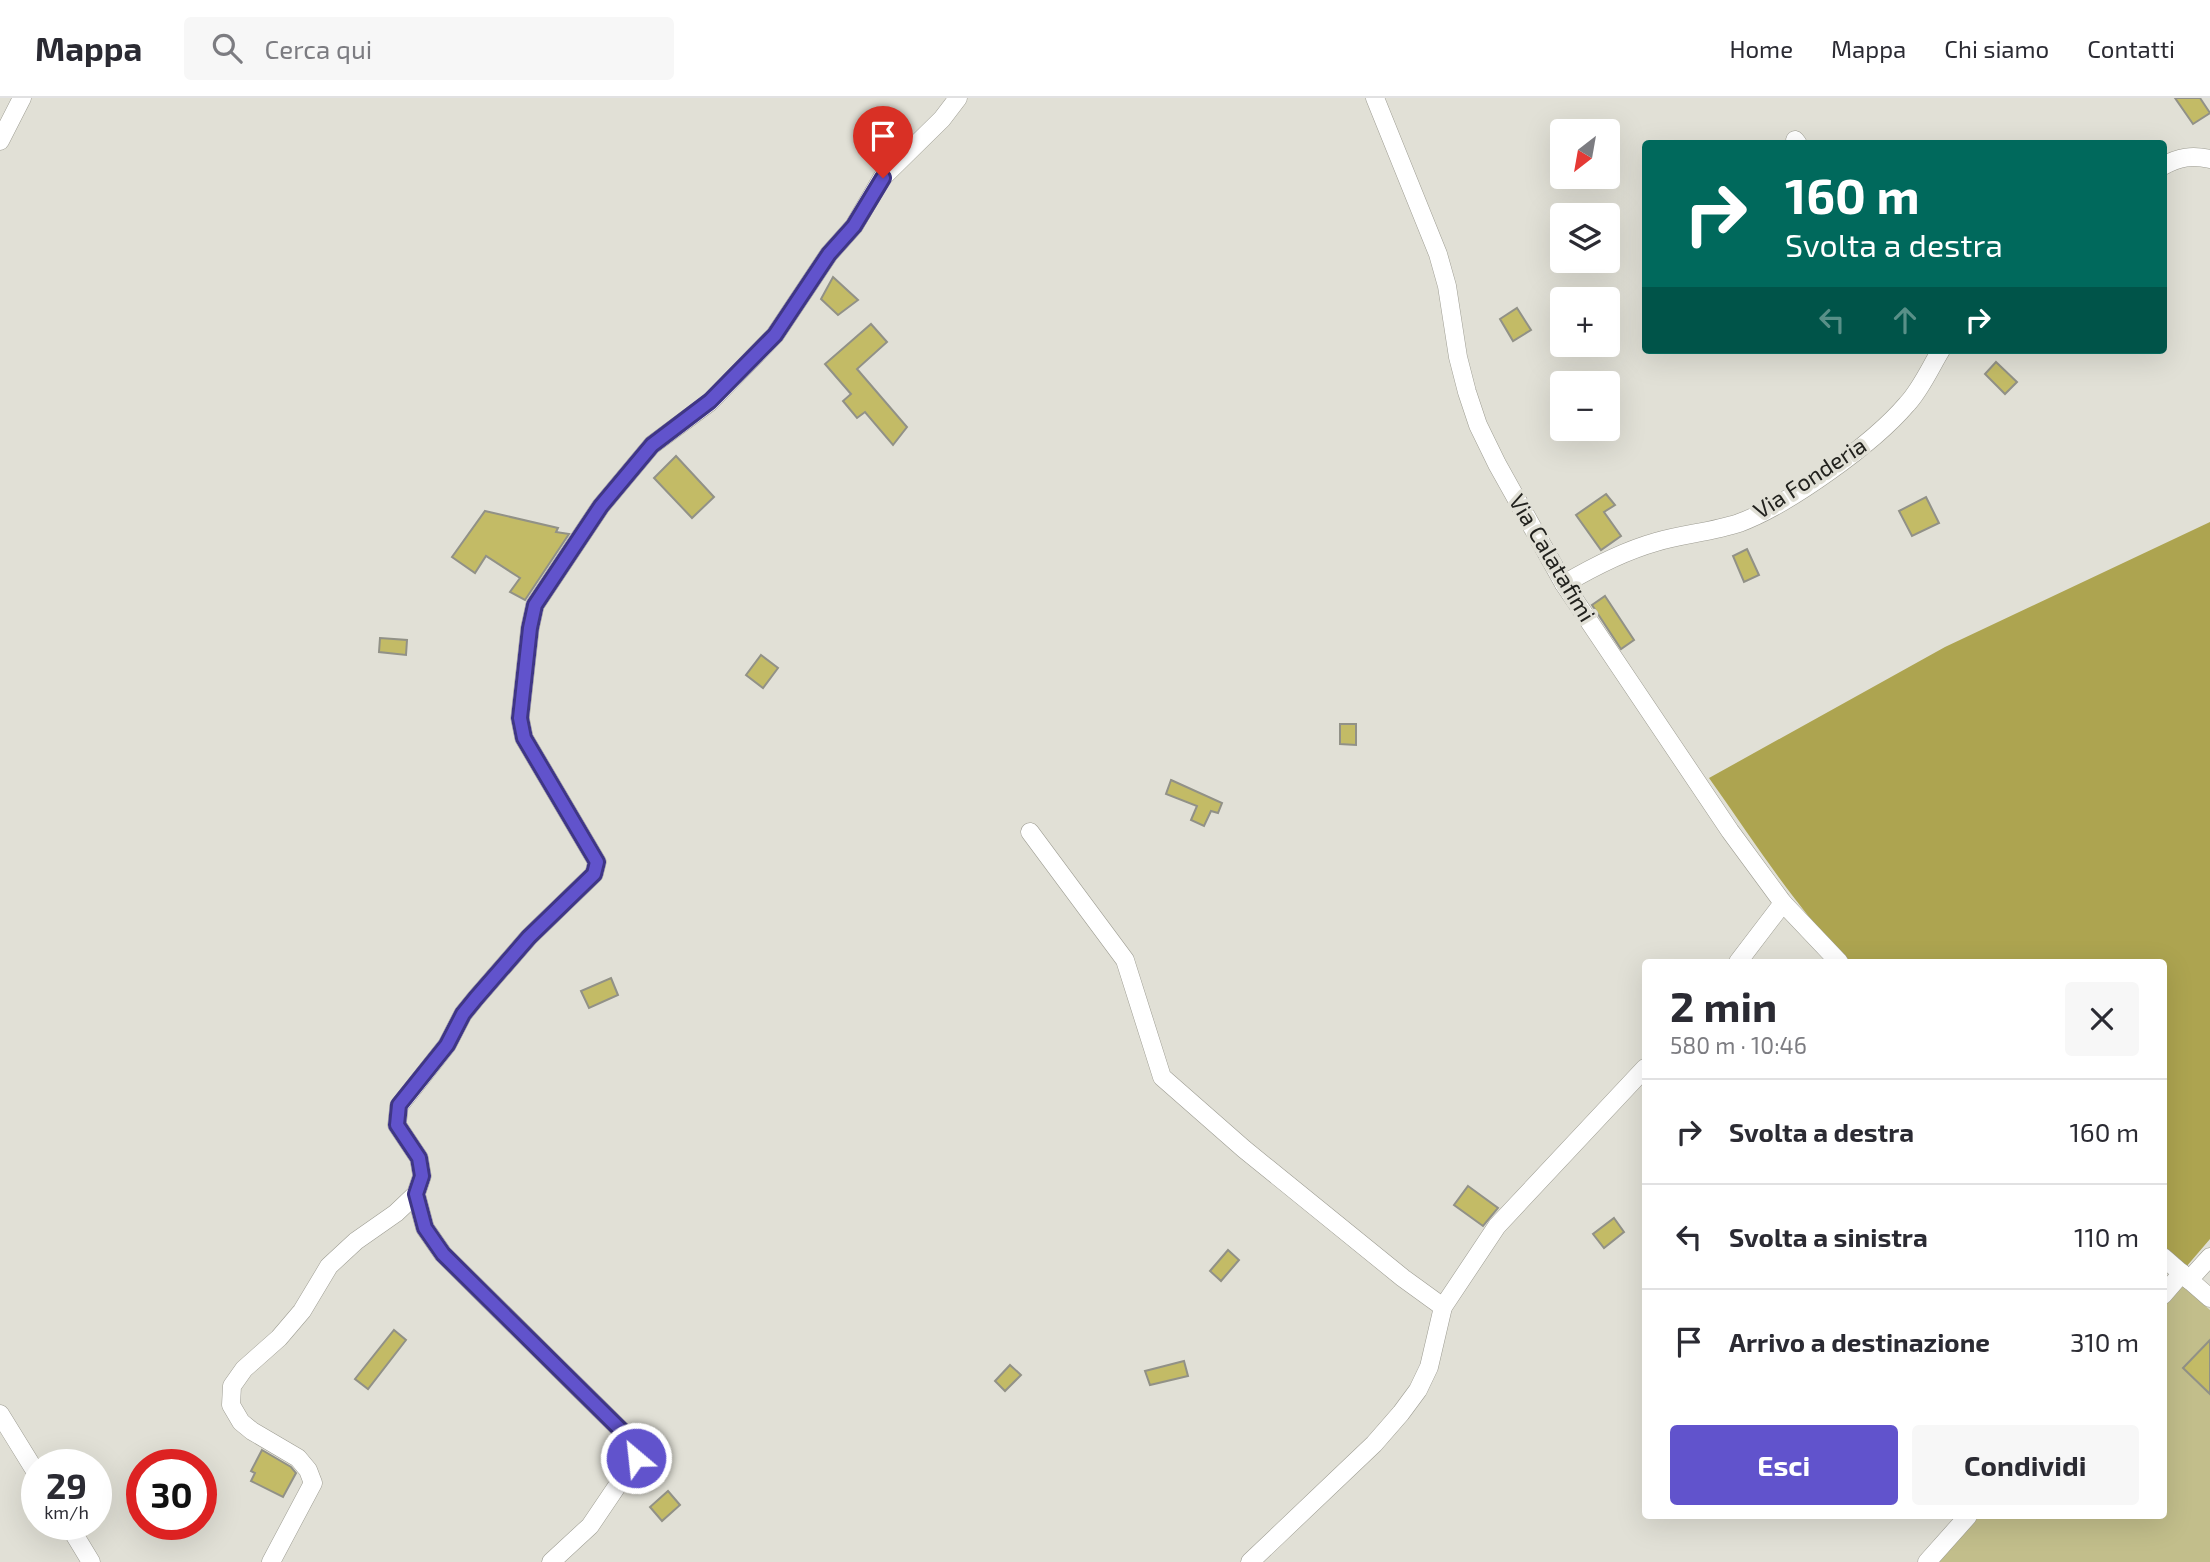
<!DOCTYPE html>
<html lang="it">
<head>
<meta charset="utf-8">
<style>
	:root { --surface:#fff; --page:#f7f7f7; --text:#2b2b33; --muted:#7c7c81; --line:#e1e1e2; --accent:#6153cc }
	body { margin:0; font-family:"Exo 2",sans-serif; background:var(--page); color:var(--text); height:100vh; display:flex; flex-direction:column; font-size:26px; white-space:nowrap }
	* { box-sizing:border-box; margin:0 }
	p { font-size:23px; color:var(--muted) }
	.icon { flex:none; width:38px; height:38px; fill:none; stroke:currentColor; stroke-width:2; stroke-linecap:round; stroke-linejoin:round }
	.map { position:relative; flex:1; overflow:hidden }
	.side { position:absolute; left:1642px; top:861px; width:525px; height:560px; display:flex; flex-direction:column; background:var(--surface); border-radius:7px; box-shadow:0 7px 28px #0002 }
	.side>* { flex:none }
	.hud { position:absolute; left:1642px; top:42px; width:525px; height:214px; border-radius:7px; box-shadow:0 7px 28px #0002; background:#00695c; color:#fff; overflow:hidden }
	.needle { width:46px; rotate:211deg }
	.controls { position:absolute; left:1550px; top:21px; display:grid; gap:14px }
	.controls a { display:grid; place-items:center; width:70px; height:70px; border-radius:7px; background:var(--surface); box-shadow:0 7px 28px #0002; font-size:35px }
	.speed { position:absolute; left:21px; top:1351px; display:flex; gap:14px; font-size:35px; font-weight:700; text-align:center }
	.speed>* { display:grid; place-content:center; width:91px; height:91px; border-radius:50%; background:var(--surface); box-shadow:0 7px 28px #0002; line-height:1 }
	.speed small { font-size:18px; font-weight:400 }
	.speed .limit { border:10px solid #d22; background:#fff; color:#111 }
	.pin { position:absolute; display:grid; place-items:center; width:60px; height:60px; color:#fff; margin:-72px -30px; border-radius:50% 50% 50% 0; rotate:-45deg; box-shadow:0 0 7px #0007 }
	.pin .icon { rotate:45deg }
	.me { position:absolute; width:77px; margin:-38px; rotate:332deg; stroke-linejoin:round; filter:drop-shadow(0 0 5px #0008) }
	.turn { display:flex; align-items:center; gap:24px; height:147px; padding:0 28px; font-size:32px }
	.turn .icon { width:91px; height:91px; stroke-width:2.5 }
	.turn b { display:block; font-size:49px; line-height:60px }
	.lanes { display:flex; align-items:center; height:66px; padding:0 28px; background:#0003; justify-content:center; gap:35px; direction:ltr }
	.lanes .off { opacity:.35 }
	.round { display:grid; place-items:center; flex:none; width:74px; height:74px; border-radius:7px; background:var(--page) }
	.overview { display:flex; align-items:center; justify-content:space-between; height:119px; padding:0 28px }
	h1 { font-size:42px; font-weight:700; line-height:52px }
	.button { display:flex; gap:14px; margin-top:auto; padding:14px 28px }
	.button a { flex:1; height:80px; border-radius:7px; background:var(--accent); color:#fff; font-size:28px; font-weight:700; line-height:80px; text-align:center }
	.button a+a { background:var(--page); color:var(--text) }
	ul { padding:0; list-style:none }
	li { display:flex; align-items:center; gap:21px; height:105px; padding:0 28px; border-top:2px solid var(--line) }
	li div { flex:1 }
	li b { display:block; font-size:26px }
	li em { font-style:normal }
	header { display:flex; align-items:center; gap:42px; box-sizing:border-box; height:98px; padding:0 35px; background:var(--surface); border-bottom:2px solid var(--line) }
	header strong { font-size:33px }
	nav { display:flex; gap:38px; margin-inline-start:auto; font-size:24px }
	.search { width:490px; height:63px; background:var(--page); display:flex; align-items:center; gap:18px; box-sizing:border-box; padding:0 24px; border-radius:7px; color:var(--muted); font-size:26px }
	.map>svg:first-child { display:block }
	.green { fill:#c2be8b }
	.forest { fill:#ada450 }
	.building { fill:#c3bb66; stroke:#919187; stroke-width:2 }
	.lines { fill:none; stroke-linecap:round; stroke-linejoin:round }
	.minor-casing { stroke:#9d9c92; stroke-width:19 }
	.minor { stroke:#fff; stroke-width:18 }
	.route-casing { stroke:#3f3685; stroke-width:18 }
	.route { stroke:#6153cc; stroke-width:12 }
	.labels { text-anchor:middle; stroke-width:7; stroke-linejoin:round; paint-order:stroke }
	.street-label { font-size:23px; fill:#22221e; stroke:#e1e0d6 }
</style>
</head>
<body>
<header>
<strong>Mappa</strong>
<div class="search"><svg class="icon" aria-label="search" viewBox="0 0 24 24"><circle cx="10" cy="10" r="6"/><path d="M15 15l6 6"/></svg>Cerca qui</div>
<nav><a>Home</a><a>Mappa</a><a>Chi siamo</a><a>Contatti</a></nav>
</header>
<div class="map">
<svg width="2210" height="1464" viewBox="0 0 2210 1464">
	<rect width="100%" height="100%" fill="#e1e0d6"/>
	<polygon class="green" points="2178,1184 2210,1212 2210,1464 1937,1464 1977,1418 2163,1418 2163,1202"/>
	<path class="forest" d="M2210 424V1141L2186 1169 2163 1148V864H1849C1795 809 1754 743 1709 680L1945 549Z"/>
	<g class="building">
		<polygon points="2175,0 2200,0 2210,15 2193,26"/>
		<polygon points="833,179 858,202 838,217 821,201"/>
		<polygon points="1517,210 1531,232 1513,243 1500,221"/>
		<polygon points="871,226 887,244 857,271 907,329 893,347 865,314 857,320 843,303 851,296 825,266"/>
		<polygon points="1996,264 2017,284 2005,296 1985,276"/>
		<polygon points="676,358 714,399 692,420 654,380"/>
		<polygon points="1606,396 1615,407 1604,414 1621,438 1601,452 1576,417"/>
		<polygon points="1926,399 1939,425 1912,438 1899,413"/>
		<polygon points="485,413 558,430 556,434 569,436 525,502 510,494 520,480 486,458 475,475 452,459"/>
		<polygon points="1747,451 1759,477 1744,484 1733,458"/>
		<polygon points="1605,498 1634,542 1621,551 1592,507"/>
		<polygon points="380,540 407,542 406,557 379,554"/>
		<polygon points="761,557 778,570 763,590 746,577"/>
		<polygon points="1340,626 1356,626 1356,647 1340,646"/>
		<polygon points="1171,682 1222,705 1218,715 1211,713 1204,728 1191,722 1197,708 1166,696"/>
		<polygon points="611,880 618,897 589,910 581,893"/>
		<polygon points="1468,1088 1498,1110 1483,1128 1454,1107"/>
		<polygon points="1614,1120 1624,1134 1604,1150 1593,1136"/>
		<polygon points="1228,1152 1239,1162 1221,1183 1210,1173"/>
		<polygon points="394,1232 406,1242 368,1291 355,1281"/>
		<polygon points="2210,1242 2210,1296 2183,1270"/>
		<polygon points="1184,1263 1188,1278 1150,1287 1145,1273"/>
		<polygon points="1010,1267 1021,1277 1005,1293 995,1283"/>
		<polygon points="262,1352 291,1369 296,1375 283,1399 251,1383 255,1375 251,1373"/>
		<polygon points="668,1393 680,1407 662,1423 650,1409"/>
	</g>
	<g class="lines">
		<g class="minor-casing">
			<g id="minor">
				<polyline points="1375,0 1438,156 1447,188 1458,259 1467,294 1478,327 1497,366 1564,486 1730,733 1783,805 1839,864"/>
				<polyline points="1795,42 1798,46"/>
				<polyline points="0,43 22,0"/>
				<path d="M2163 68C2179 59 2192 57 2210 61"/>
				<path d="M1564 486C1593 469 1624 453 1656 444 1683 436 1712 434 1739 425 1788 407 1873 346 1907 306 1921 291 1930 270 1941 252"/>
				<polyline points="1030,734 1125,862 1162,979 1244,1051 1403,1180 1443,1209"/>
				<polyline points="1738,864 1783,805"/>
				<polyline points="416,1096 425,1130 443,1156 633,1344 636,1360 590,1428 551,1464"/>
				<polyline points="2163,1159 2210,1200"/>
				<polyline points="2189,1182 2210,1159"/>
				<polyline points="2163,1197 2182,1175"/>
				<polyline points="0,1316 37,1376"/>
				<polyline points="68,1426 91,1464"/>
				<polyline points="271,1464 313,1385 308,1372 298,1360 252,1333 241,1324 231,1307 232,1288 244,1271 279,1240 302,1213 329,1168 356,1143 396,1115 416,1096 422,1078 419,1060 397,1027 399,1008 447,947 463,916 476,900 529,839 594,776 597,764 524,640 520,620 530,530 535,507 601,408 652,347 710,304 775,237 829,156 854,128 882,80 942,21 958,0"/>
				<polyline points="1250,1464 1374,1346 1401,1315 1418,1292 1429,1269 1443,1209 1497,1128 1645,970"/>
				<polyline points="1927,1464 1968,1418"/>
			</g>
		</g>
		<use href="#minor" class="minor"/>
	</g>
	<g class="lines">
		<g class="route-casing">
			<polyline id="route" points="636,1360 633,1344 443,1156 425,1130 416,1096 422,1078 419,1060 397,1027 399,1007 447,947 463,916 476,900 529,839 594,776 597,764 524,640 520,620 530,530 535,507 601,408 652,347 710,303 775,237 829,156 854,128 883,80"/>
		</g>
		<use href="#route" class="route"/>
	</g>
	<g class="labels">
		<g class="street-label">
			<text transform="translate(1810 380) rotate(-33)" y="8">Via Fonderia</text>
			<text transform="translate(1552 460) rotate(59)" y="8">Via Calatafimi</text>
		</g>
	</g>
</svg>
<div class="controls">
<a><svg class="needle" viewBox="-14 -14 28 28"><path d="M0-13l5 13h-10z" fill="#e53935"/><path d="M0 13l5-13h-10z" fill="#7c7c81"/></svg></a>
<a><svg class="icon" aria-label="layers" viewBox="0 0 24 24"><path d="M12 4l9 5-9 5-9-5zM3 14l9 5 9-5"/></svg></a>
<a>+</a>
<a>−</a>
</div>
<div class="speed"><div>29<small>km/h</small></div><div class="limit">30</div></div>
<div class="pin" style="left:883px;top:80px;background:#d93025"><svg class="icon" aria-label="arrive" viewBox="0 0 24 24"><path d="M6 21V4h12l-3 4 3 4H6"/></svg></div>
<svg class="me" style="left:636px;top:1360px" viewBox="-20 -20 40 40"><circle r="17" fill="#6153cc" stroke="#fff" stroke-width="3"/><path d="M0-11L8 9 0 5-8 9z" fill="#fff"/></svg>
<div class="hud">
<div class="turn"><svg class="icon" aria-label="right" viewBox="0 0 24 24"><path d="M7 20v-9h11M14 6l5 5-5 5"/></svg><div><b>160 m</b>Svolta a destra</div></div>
<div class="lanes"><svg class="icon off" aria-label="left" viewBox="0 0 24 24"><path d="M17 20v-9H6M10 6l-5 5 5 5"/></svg><svg class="icon off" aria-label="ahead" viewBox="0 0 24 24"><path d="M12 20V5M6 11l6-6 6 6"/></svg><svg class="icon" aria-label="right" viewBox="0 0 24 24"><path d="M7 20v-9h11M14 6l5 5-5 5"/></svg></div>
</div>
<section class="side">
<div class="overview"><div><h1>2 min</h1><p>580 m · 10:46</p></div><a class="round"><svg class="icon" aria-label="close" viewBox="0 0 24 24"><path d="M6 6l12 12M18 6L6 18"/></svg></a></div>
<ul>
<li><svg class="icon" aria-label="right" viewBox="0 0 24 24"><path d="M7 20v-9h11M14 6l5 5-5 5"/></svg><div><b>Svolta a destra</b></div><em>160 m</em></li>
<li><svg class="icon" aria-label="left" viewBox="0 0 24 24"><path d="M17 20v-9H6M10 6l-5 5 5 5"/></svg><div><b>Svolta a sinistra</b></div><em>110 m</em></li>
<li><svg class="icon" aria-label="arrive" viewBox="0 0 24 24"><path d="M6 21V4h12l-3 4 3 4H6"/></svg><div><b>Arrivo a destinazione</b></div><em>310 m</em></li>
</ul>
<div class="button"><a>Esci</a><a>Condividi</a></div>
</section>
</div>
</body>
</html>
